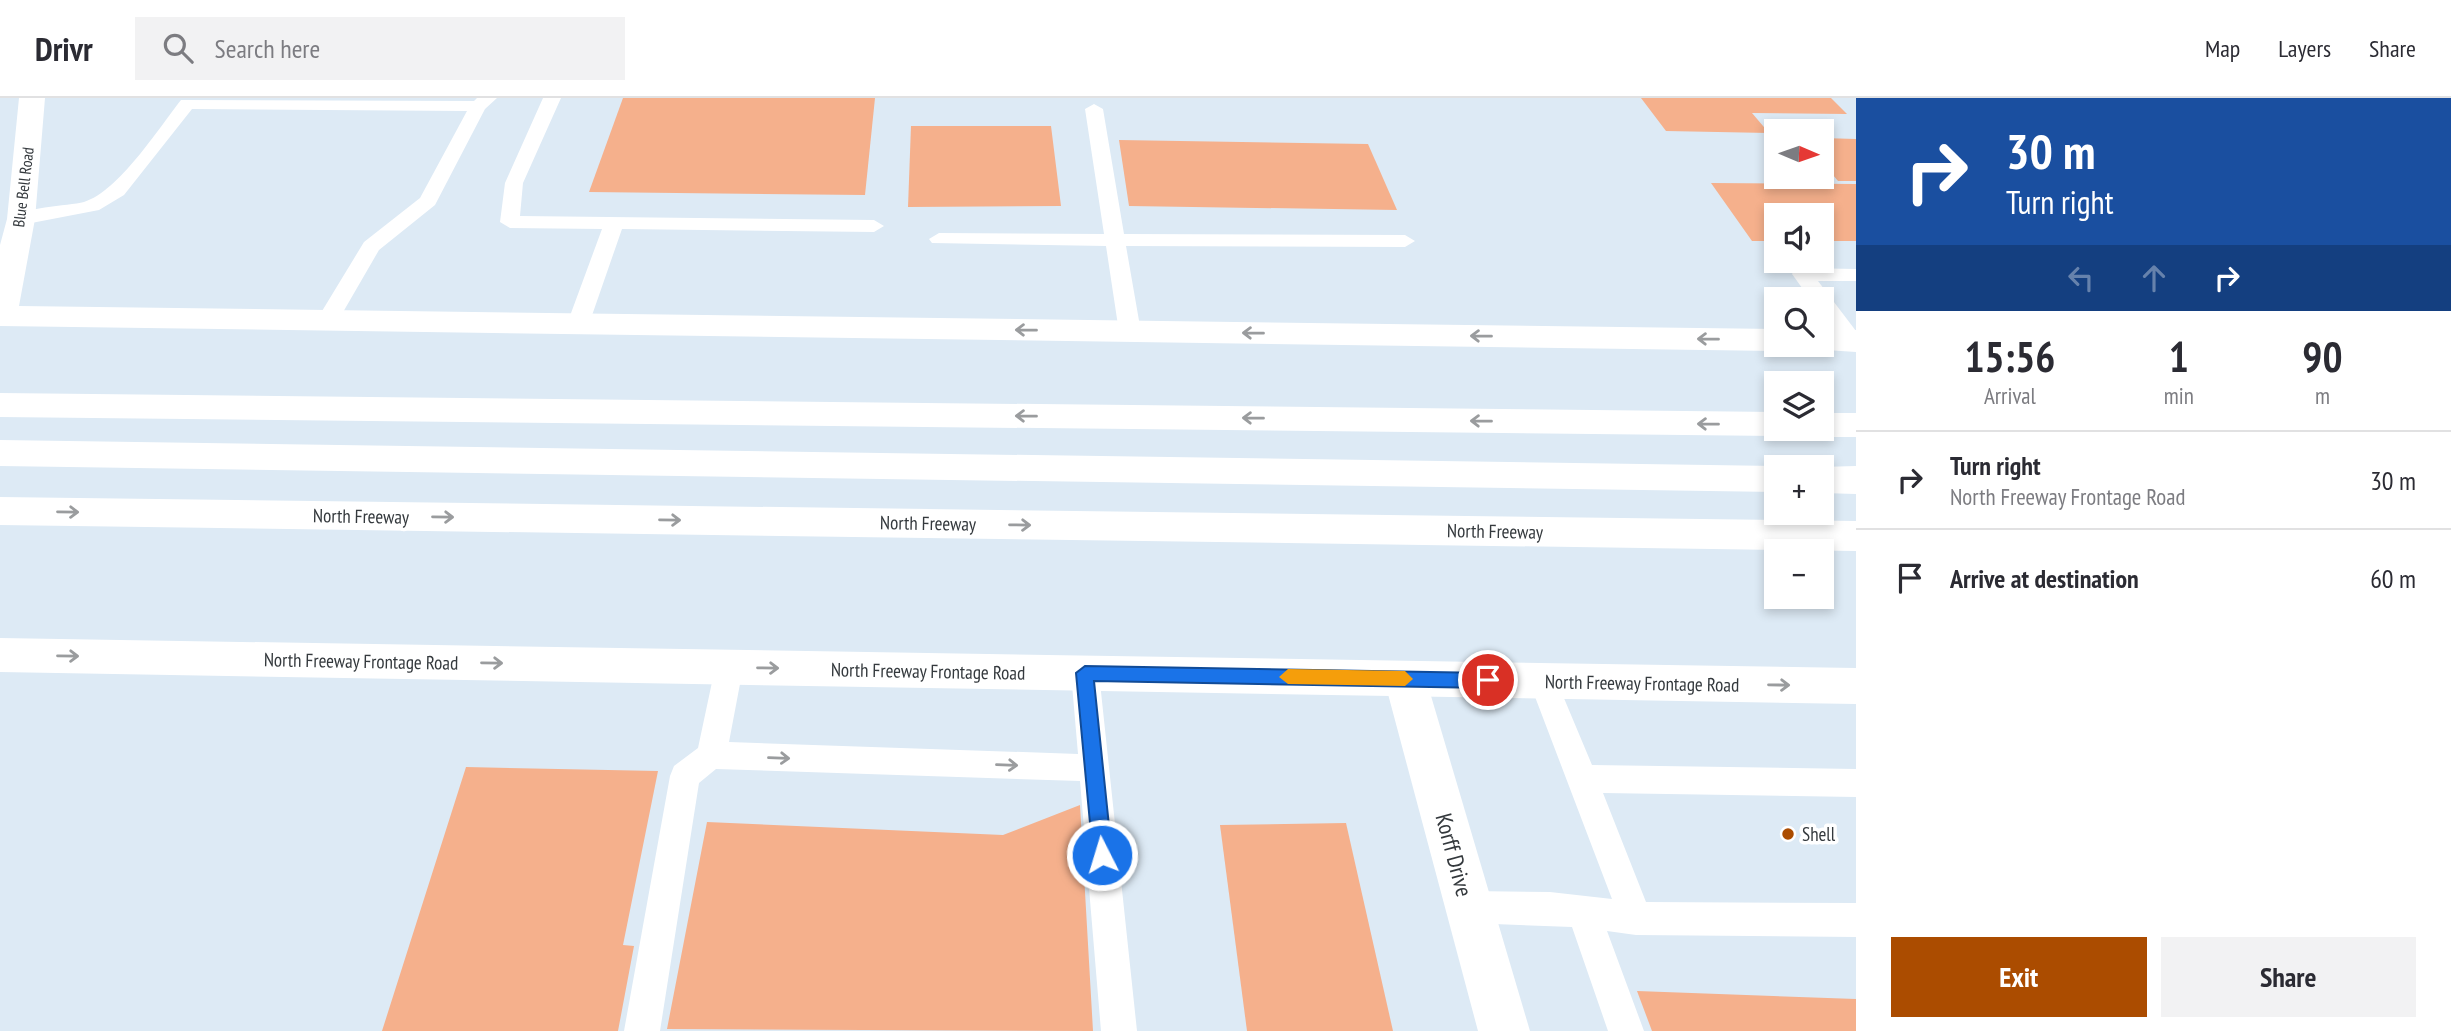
<!DOCTYPE html>
<html lang="en">
<head>
<meta charset="utf-8">
<style>
	:root { --surface:#fff; --page:#f2f2f3; --text:#2b2b33; --muted:#7c7c81; --line:#e1e1e2; --accent:#ab4c00 }
	body { margin:0; font-family:"PT Sans Narrow",sans-serif; background:var(--page); color:var(--text); height:100vh; display:flex; flex-direction:column; font-size:26px; white-space:nowrap }
	* { box-sizing:border-box; margin:0 }
	p { font-size:23px; color:var(--muted) }
	.icon { flex:none; width:38px; height:38px; fill:none; stroke:currentColor; stroke-width:2; stroke-linecap:round; stroke-linejoin:round }
	.map { position:relative; flex:1; overflow:hidden }
	.details { display:flex; flex-direction:column; background:var(--surface); width:595px }
	.details>* { flex:none }
	.top-card { background:#1a4fa0; color:#fff; overflow:hidden }
	.needle { width:46px; rotate:92deg }
	.fabs { position:absolute; left:1764px; top:21px; display:grid; gap:14px }
	.fabs a { display:grid; place-items:center; width:70px; height:70px; border-radius:0px; background:var(--surface); box-shadow:0 4px 10px #0003; font-size:35px }
	.pin { position:absolute; display:grid; place-items:center; width:60px; height:60px; color:#fff; margin:-30px; border:4px solid #fff; border-radius:50%; box-shadow:0 2px 7px #0007 }
	.me { position:absolute; width:77px; margin:-38px; rotate:355deg; stroke-linejoin:round; filter:drop-shadow(0 0 5px #0008) }
	.turn { display:flex; align-items:center; gap:24px; height:147px; padding:0 35px; font-size:32px }
	.turn .icon { width:91px; height:91px; stroke-width:2.5 }
	.turn b { display:block; font-size:49px; line-height:60px }
	.lanes { display:flex; align-items:center; height:66px; padding:0 35px; background:#0003; justify-content:center; gap:35px; direction:ltr }
	.lanes .off { opacity:.35 }
	.eta { display:flex; justify-content:space-evenly; align-items:center; height:119px; text-align:center }
	.eta b { font-size:42px; font-weight:800; line-height:49px }
	.button { display:flex; gap:14px; margin-top:auto; padding:14px 35px }
	.button a { flex:1; height:80px; border-radius:0px; background:var(--accent); color:#fff; font-size:28px; font-weight:800; line-height:80px; text-align:center }
	.button a+a { background:var(--page); color:var(--text) }
	ul { padding:0; list-style:none }
	li { display:flex; align-items:center; gap:21px; height:98px; padding:0 35px; border-top:2px solid var(--line) }
	li div { flex:1 }
	li b { display:block; font-size:26px }
	li em { font-style:normal }
	header { display:flex; align-items:center; gap:42px; box-sizing:border-box; height:98px; padding:0 35px; background:var(--surface); border-bottom:2px solid var(--line) }
	header strong { font-size:33px }
	nav { display:flex; gap:38px; margin-inline-start:auto; font-size:24px }
	.search { width:490px; height:63px; background:var(--page); display:flex; align-items:center; gap:18px; box-sizing:border-box; padding:0 24px; border-radius:0px; color:var(--muted); font-size:26px }
	main { display:flex; flex:1; min-height:0 }
	.map>svg:first-child { display:block }
	.building { fill:#f5b08c }
	.lines { fill:none; stroke-linecap:round; stroke-linejoin:round }
	.lane { fill:#fff; fill-rule:evenodd }
	.street { fill:#fff; fill-rule:evenodd }
	.secondary { fill:#fff; fill-rule:evenodd }
	.highway { fill:#fff; fill-rule:evenodd }
	.oneway { stroke:#9a9c9e }
	.route { fill:#1a73e8; stroke:#114b97; stroke-width:2 }
	.slow { fill:#f59e0b }
	.poi-dot { fill:#ab4c00; stroke:#fff; stroke-width:2.5 }
	.labels { text-anchor:middle; stroke-width:7; stroke-linejoin:round; paint-order:stroke }
	.far-street-label { font-size:16px; fill:#34393d; stroke:#fff }
	.street-label { font-size:19px; fill:#34393d; stroke:#fff }
	.poi-label { font-size:19px; fill:#34393d; stroke:#fff; text-anchor:start }
	.near-street-label { font-size:23px; fill:#34393d; stroke:#fff }
</style>
</head>
<body>
<header>
<strong>Drivr</strong>
<div class="search"><svg class="icon" aria-label="search" viewBox="0 0 24 24"><circle cx="10" cy="10" r="6"/><path d="M15 15l6 6"/></svg>Search here</div>
<nav><a>Map</a><a>Layers</a><a>Share</a></nav>
</header>
<main>
<div class="map">
<svg width="1856" height="933" viewBox="0 0 1856 933">
	<rect width="100%" height="100%" fill="#ddeaf5"/>
	<g class="building">
		<polygon points="623,0 875,0 865,97 589,94"/>
		<polygon points="1641,0 1831,0 1847,16 1752,15 1769,35 1666,33"/>
		<polygon points="911,28 1051,28 1061,108 908,109"/>
		<polygon points="1822,40 1856,41 1856,83 1838,83 1822,64"/>
		<polygon points="1119,42 1368,46 1397,112 1129,108"/>
		<polygon points="1711,85 1856,86 1856,143 1822,143 1822,117 1776,117 1776,143 1752,143"/>
		<polygon points="466,669 658,673 623,847 634,848 618,933 382,933"/>
		<polygon points="1080,707 1093,933 667,931 707,724 1003,737"/>
		<polygon points="1346,725 1393,933 1247,933 1220,727"/>
		<polygon points="1637,893 1856,901 1856,933 1652,933"/>
	</g>
	<g class="lines">
		<g class="lane">
			<path d="M477 0H497L485 11 435 107 379 152 335 228 327 230 316 223 364 144 420 100 467 13 192 11 124 97 99 112 21 127 11 121C20 109 68 108 84 104 119 93 158 31 181 2L474 3Z"/>
			<polygon points="543,0 561,0 523,85 520,118 874,122 884,128 874,134 622,131 589,226 586,231 570,231 567,226 602,131 510,130 500,124 505,85"/>
			<polygon points="1094,6 1103,11 1124,136 1405,137 1415,143 1405,149 1126,148 1141,234 1138,239 1122,239 1119,234 1106,148 932,145 929,141 939,135 1104,136 1085,11"/>
			<polygon points="1802,170 1856,171 1856,183 1818,183 1856,233 1856,249 1844,248 1822,218 1822,201 1810,201 1792,176 1795,171"/>
			<polygon points="729,558 739,561 743,570 729,644 1078,656 1071,575 1075,566 1085,563 1095,566 1099,575 1137,933 1101,933 1080,683 716,671 699,685 660,933 624,933 670,678 674,668 698,650 715,570 719,561"/>
			<polygon points="1543,571 1553,574 1592,667 1856,671 1856,699 1603,695 1646,804 1856,805 1856,839 1636,837 1607,833 1644,933 1608,933 1572,829 1468,825 1456,821 1452,809 1456,797 1468,793 1550,794 1612,801 1529,583 1533,574"/>
		</g>
		<polygon class="street" points="1405,563 1420,568 1426,581 1530,933 1478,933 1384,581 1390,568"/>
		<g class="secondary">
			<polygon points="19,0 45,0 35,121 19,208 1776,231 1776,247 1789,247 1776,253 0,228 0,147 7,121"/>
			<polygon points="1822,232 1856,232 1856,254 1811,251 1808,247 1822,247"/>
			<polygon points="0,540 1856,570 1856,606 0,574"/>
		</g>
		<g class="highway">
			<polygon points="0,295 1776,314 1776,331 1791,331 1788,335 1776,338 0,319"/>
			<polygon points="1822,315 1856,315 1856,339 1822,339 1810,336 1807,331 1822,331"/>
			<polygon points="0,342 1776,368 1782,369 1776,369 1776,394 0,368"/>
			<polygon points="1856,368 1856,396 1822,395 1820,369"/>
			<polygon points="0,399 1856,423 1856,453 0,427"/>
		</g>
	</g>
	<defs><path id="oneway-shaft" d="M-6 0H5M1.5-3L5.5 0L1.5 3" fill="none" stroke-width="1.6" stroke-linecap="round" stroke-linejoin="round" transform="scale(1.75)"/></defs>
	<g class="oneway">
		<use href="#oneway-shaft" transform="translate(1026 232) rotate(-179)"/>
		<use href="#oneway-shaft" transform="translate(1253 235) rotate(-179)"/>
		<use href="#oneway-shaft" transform="translate(1481 238) rotate(-179)"/>
		<use href="#oneway-shaft" transform="translate(1708 241) rotate(-179)"/>
		<use href="#oneway-shaft" transform="translate(1026 318) rotate(-179)"/>
		<use href="#oneway-shaft" transform="translate(1253 320) rotate(-179)"/>
		<use href="#oneway-shaft" transform="translate(1481 323) rotate(-179)"/>
		<use href="#oneway-shaft" transform="translate(1708 326) rotate(-179)"/>
		<use href="#oneway-shaft" transform="translate(68 414) rotate(1)"/>
		<use href="#oneway-shaft" transform="translate(443 419) rotate(1)"/>
		<use href="#oneway-shaft" transform="translate(670 422) rotate(1)"/>
		<use href="#oneway-shaft" transform="translate(1020 427) rotate(1)"/>
		<use href="#oneway-shaft" transform="translate(68 558) rotate(1)"/>
		<use href="#oneway-shaft" transform="translate(492 565) rotate(1)"/>
		<use href="#oneway-shaft" transform="translate(768 570) rotate(1)"/>
		<use href="#oneway-shaft" transform="translate(1779 587) rotate(1)"/>
		<use href="#oneway-shaft" transform="translate(779 660) rotate(2)"/>
		<use href="#oneway-shaft" transform="translate(1007 667) rotate(2)"/>
	</g>
	<polygon class="route" points="1085,568 1488,575 1496,582 1488,590 1094,583 1112,757 1109,764 1102,766 1096,764 1093,757 1076,575"/>
	<polygon class="slow" points="1288,571 1405,573 1413,581 1405,588 1288,586 1279,579"/>
	<circle class="poi-dot" cx="1788" cy="736" r="7"/>
	<g class="labels">
		<g class="far-street-label">
			<text transform="translate(23 89) rotate(-83)" y="6">Blue Bell Road</text>
		</g>
		<g class="street-label">
			<text transform="translate(361 418) rotate(1)" y="7">North Freeway</text>
			<text transform="translate(928 425) rotate(1)" y="7">North Freeway</text>
			<text transform="translate(1495 433) rotate(1)" y="7">North Freeway</text>
			<text transform="translate(361 563) rotate(1)" y="7">North Freeway Frontage Road</text>
			<text transform="translate(928 573) rotate(1)" y="7">North Freeway Frontage Road</text>
			<text transform="translate(1642 585) rotate(1)" y="7">North Freeway Frontage Road</text>
		</g>
		<g class="poi-label">
			<text x="1802" y="743">Shell</text>
		</g>
		<g class="near-street-label">
			<text transform="translate(1454 757) rotate(75)" y="8">Korff Drive</text>
		</g>
	</g>
</svg>
<div class="fabs">
<a><svg class="needle" viewBox="-14 -14 28 28"><path d="M0-13l5 13h-10z" fill="#e53935"/><path d="M0 13l5-13h-10z" fill="#7c7c81"/></svg></a>
<a><svg class="icon" aria-label="sound" viewBox="0 0 24 24"><path d="M4 9h4l5-4v14l-5-4H4zM17 9q2 3 0 6"/></svg></a>
<a><svg class="icon" aria-label="search" viewBox="0 0 24 24"><circle cx="10" cy="10" r="6"/><path d="M15 15l6 6"/></svg></a>
<a><svg class="icon" aria-label="layers" viewBox="0 0 24 24"><path d="M12 4l9 5-9 5-9-5zM3 14l9 5 9-5"/></svg></a>
<a>+</a>
<a>−</a>
</div>
<div class="pin" style="left:1488px;top:582px;background:#d93025"><svg class="icon" aria-label="arrive" viewBox="0 0 24 24"><path d="M6 21V4h12l-3 4 3 4H6"/></svg></div>
<svg class="me" style="left:1102px;top:757px" viewBox="-20 -20 40 40"><circle r="17" fill="#1a73e8" stroke="#fff" stroke-width="3"/><path d="M0-11L8 9 0 5-8 9z" fill="#fff"/></svg>
</div>
<section class="details">
<div class="top-card">
<div class="turn"><svg class="icon" aria-label="right" viewBox="0 0 24 24"><path d="M7 20v-9h11M14 6l5 5-5 5"/></svg><div><b>30 m</b>Turn right</div></div>
<div class="lanes"><svg class="icon off" aria-label="left" viewBox="0 0 24 24"><path d="M17 20v-9H6M10 6l-5 5 5 5"/></svg><svg class="icon off" aria-label="ahead" viewBox="0 0 24 24"><path d="M12 20V5M6 11l6-6 6 6"/></svg><svg class="icon" aria-label="right" viewBox="0 0 24 24"><path d="M7 20v-9h11M14 6l5 5-5 5"/></svg></div>
</div>
<div class="eta">
<div><b>15:56</b><p>Arrival</p></div>
<div><b>1</b><p>min</p></div>
<div><b>90</b><p>m</p></div>
</div>
<ul>
<li><svg class="icon" aria-label="right" viewBox="0 0 24 24"><path d="M7 20v-9h11M14 6l5 5-5 5"/></svg><div><b>Turn right</b><p>North Freeway Frontage Road</p></div><em>30 m</em></li>
<li><svg class="icon" aria-label="arrive" viewBox="0 0 24 24"><path d="M6 21V4h12l-3 4 3 4H6"/></svg><div><b>Arrive at destination</b></div><em>60 m</em></li>
</ul>
<div class="button"><a>Exit</a><a>Share</a></div>
</section>
</main>
</body>
</html>
